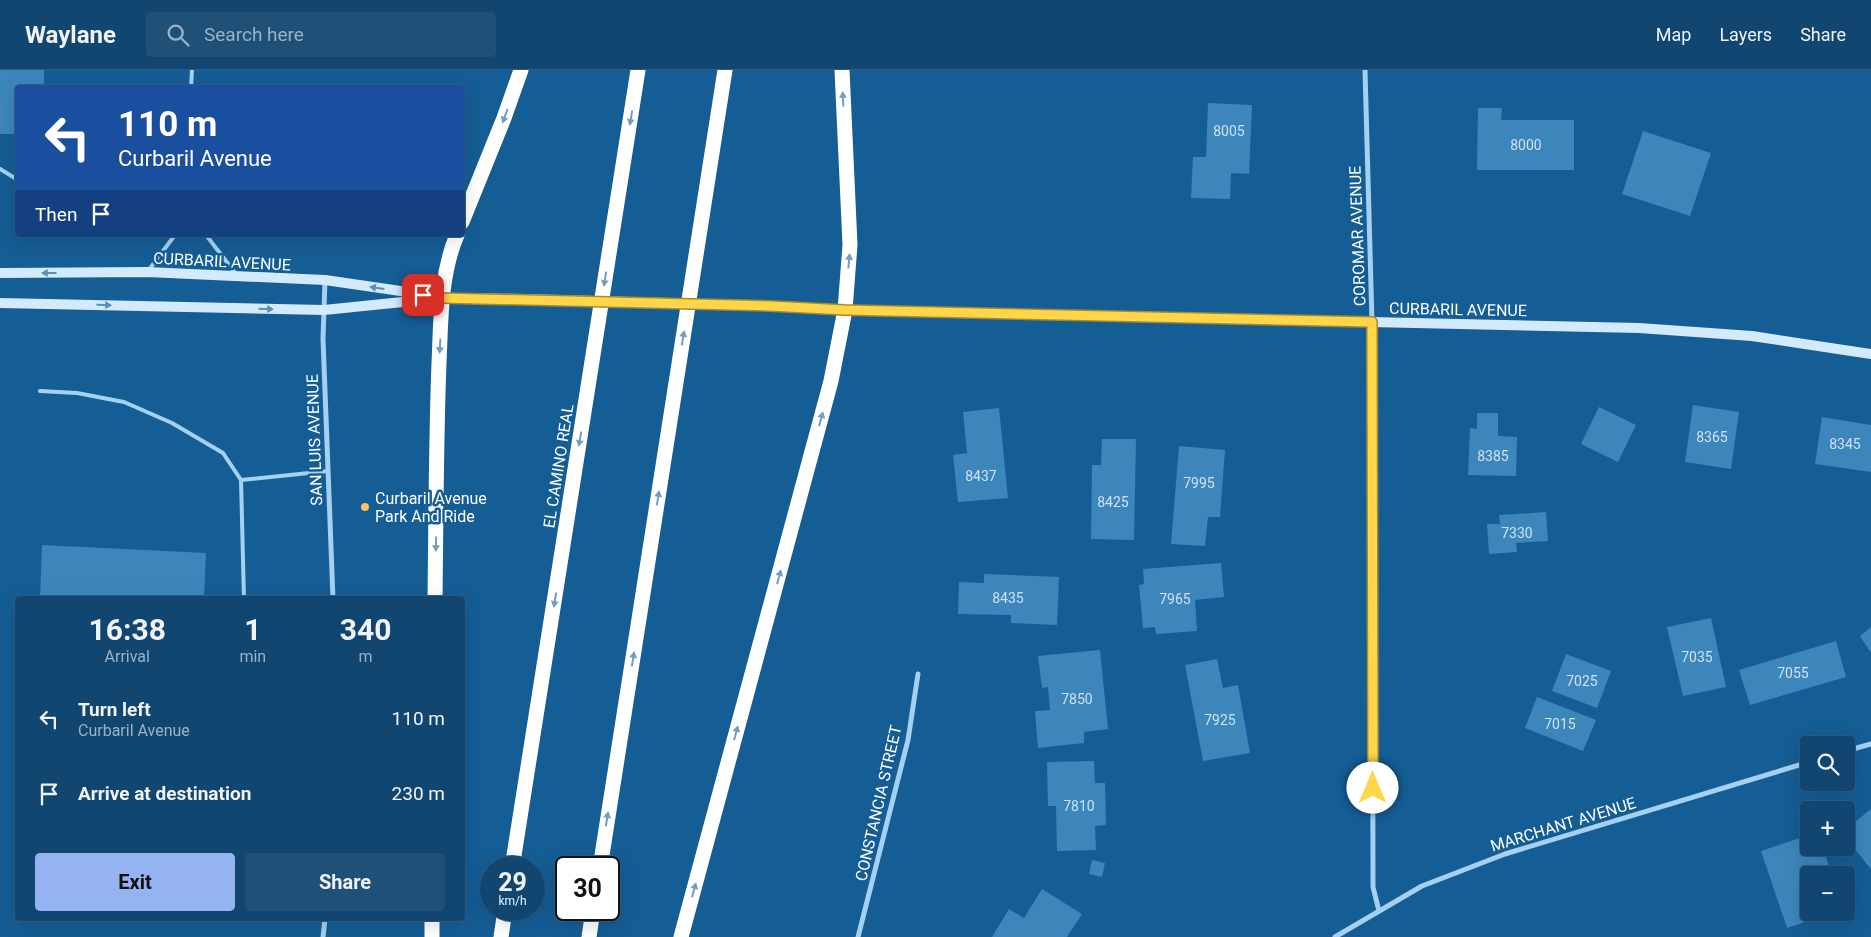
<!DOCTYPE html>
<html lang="en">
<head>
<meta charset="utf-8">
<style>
	:root { --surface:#104670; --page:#1e5078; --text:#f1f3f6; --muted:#9cb1c3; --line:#305e83; --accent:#95b2f1 }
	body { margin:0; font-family:Roboto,sans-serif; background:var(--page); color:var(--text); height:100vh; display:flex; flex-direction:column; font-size:19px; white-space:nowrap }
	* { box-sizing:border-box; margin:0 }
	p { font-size:16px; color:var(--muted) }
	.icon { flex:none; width:28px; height:28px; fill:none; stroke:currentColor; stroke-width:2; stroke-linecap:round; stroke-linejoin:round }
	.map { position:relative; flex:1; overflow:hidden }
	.sheet { position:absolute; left:15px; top:526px; width:450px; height:325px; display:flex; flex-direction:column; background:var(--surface); border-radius:5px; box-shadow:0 5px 20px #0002,0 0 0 1px var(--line) }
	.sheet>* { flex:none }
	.hud { position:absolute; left:15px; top:15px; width:450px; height:152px; border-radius:5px; box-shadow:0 5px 20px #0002,0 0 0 1px var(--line); background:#1a4fa0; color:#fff; overflow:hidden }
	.tools { position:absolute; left:1800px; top:666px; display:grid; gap:10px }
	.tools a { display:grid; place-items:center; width:55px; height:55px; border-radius:5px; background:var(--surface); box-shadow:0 5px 20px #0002,0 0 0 1px var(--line); font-size:25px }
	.speed { position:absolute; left:480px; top:786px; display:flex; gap:10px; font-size:25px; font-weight:700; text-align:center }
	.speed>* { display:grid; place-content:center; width:65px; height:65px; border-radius:50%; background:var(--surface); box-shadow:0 5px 20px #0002,0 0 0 1px var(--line); line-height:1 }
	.speed small { font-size:12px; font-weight:400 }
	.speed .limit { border:2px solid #111; border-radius:8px; background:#fff; color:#111 }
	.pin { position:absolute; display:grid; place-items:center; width:42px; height:42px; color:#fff; margin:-21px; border-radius:10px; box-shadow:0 2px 8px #0006 }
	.me { position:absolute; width:55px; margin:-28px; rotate:0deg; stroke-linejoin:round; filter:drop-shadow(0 0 4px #0008) }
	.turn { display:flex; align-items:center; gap:18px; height:105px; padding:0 20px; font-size:22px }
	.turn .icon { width:65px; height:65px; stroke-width:2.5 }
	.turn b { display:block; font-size:35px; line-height:42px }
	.then { display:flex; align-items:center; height:48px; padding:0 20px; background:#0003; gap:10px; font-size:19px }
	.eta { display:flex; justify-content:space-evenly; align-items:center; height:85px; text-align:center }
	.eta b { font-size:30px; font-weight:700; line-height:35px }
	.button { display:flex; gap:10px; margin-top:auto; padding:10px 20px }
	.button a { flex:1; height:58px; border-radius:5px; background:var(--accent); color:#111; font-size:20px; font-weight:700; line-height:58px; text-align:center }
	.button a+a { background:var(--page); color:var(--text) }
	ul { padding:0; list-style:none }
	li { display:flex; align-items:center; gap:15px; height:75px; padding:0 20px }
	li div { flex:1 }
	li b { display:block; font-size:19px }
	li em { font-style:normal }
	header { display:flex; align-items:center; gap:30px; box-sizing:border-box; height:70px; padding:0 25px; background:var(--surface); border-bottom:1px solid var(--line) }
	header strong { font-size:24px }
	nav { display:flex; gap:28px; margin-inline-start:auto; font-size:18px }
	.search { width:350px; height:45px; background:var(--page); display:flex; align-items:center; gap:12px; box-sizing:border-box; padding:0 18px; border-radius:5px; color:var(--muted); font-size:19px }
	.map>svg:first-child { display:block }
	.building { fill:#3d86bc }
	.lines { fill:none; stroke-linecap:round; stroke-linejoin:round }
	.lane { stroke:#a4d1f2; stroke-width:4 }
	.street { stroke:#a4d1f2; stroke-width:5 }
	.secondary { stroke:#d3eafc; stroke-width:10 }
	.highway { stroke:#fff; stroke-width:15 }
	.secondary-bridge { stroke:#d3eafc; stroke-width:10 }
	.oneway { fill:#739ebf }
	.oneway2 { fill:#588eb9 }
	.route-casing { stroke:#a68a30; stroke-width:12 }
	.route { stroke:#ffd54a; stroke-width:9 }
	.poi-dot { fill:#ffbf65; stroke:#155d95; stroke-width:2 }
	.labels { text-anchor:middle; stroke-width:5; stroke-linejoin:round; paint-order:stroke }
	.number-label { font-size:14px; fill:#cee1ee }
	.street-label { font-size:16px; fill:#fff; stroke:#155d95 }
	.poi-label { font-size:16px; fill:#fff; stroke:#155d95; text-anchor:start }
</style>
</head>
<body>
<header>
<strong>Waylane</strong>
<div class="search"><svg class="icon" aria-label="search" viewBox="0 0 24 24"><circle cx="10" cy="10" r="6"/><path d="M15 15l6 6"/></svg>Search here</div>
<nav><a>Map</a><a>Layers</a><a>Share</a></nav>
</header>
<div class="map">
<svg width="1871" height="867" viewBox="0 0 1871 867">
	<rect width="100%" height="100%" fill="#155d95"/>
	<g class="building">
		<polygon points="0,0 44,0 44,18 18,18 18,64 0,64"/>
		<polygon points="1208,33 1252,35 1249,104 1231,103 1230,129 1191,128 1193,87 1206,87"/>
		<polygon points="1478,38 1502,38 1501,50 1574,50 1574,100 1477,100"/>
		<polygon points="1643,61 1711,83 1690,146 1622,124"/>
		<polygon points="1693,335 1739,342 1731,399 1685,392"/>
		<polygon points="1599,337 1636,355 1618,392 1581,374"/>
		<polygon points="999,338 1008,428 958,432 953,385 967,383 963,342"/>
		<polygon points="1477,343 1498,343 1498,366 1517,367 1516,406 1468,405 1470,358 1477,359"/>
		<polygon points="1822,347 1871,355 1871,402 1815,394"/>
		<polygon points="1102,369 1136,369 1134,470 1091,469 1092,395 1101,395"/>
		<polygon points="1179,376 1225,380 1220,447 1208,447 1205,476 1171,474"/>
		<polygon points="1546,442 1548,471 1516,473 1517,482 1489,484 1487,454 1500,454 1499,445"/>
		<polygon points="42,475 206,483 204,529 40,529"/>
		<polygon points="1221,493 1224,527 1195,530 1197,561 1156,564 1155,557 1143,558 1139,515 1144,514 1143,499"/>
		<polygon points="984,504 1059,507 1057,555 1011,553 1011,545 958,544 959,512 984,513"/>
		<polygon points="1711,548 1726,617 1683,626 1667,557"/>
		<polygon points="1871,557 1871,583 1860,566"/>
		<polygon points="1836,571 1846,607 1750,635 1739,600"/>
		<polygon points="1100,580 1108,659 1084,662 1084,673 1038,678 1035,641 1050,640 1048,617 1042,618 1038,586"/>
		<polygon points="1566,584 1611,601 1597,638 1552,621"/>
		<polygon points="1217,589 1223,618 1238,615 1250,683 1203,691 1185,595"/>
		<polygon points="1537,627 1596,650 1583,681 1525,658"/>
		<polygon points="1094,691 1095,713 1105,713 1106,755 1095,756 1096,780 1057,781 1056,736 1048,736 1047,692"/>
		<polygon points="1871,739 1871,799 1846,768 1846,759"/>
		<polygon points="1809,765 1809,778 1823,778 1832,805 1809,805 1809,842 1832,843 1787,858 1761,781"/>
		<polygon points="1092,790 1105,793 1102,807 1089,804"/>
		<polygon points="1042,819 1082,844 1067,867 992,867 1009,839 1024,848"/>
	</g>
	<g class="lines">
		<g class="lane">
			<polyline points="191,18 192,0"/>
			<polyline points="0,99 18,110"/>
			<polyline points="206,165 236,204"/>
			<polyline points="148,201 175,165"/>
			<polyline points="40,321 77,323 124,332 172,353 223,383 241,410 328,401"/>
			<polyline points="241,410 244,529"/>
		</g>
		<g class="street">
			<polyline points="1365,0 1372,252 1373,817 1379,841"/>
			<polyline points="325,210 323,269 333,529"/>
			<polyline points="1846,681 1871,674"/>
			<polyline points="323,867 325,849"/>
			<polyline points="858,867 908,670 918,604"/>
			<polyline points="1335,867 1422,816 1505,784 1809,692"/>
		</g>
		<g class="secondary">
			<polyline points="0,203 147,202 325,210 428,225"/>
			<polyline points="0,233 324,240 442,228 524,229"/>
			<polyline points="770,236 845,240 1639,258 1752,266 1871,284"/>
		</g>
		<g class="highway">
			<polyline points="462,152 504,48 521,0"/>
			<path d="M435 529C436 450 436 371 439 293 441 250 440 205 457 165"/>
			<polyline points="512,798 638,0"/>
			<polyline points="600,798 725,0"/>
			<polyline points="432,867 432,849"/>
			<polyline points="501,867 505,840"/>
			<polyline points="589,867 593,840"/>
			<polyline points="681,867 831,311 845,240 850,175 842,0"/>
		</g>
		<polyline class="secondary-bridge" points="524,229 770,236"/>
	</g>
	<defs><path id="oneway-solid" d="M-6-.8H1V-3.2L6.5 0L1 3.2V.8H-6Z" transform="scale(1.25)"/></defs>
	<g class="oneway">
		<use href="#oneway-solid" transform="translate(843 29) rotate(-93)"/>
		<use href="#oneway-solid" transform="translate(505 46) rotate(110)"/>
		<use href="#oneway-solid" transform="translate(631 48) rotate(99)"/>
		<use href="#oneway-solid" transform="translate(849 191) rotate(-85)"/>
		<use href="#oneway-solid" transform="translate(605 209) rotate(99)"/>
		<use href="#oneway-solid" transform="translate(683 268) rotate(-81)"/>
		<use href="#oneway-solid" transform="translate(440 276) rotate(93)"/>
		<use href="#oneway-solid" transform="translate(821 349) rotate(-75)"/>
		<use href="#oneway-solid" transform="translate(580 369) rotate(99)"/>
		<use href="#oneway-solid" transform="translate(658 428) rotate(-81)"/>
		<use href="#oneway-solid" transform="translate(436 474) rotate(91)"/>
		<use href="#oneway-solid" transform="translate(779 507) rotate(-75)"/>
		<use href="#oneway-solid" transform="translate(555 530) rotate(99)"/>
		<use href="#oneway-solid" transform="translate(633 589) rotate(-81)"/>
		<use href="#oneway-solid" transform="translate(736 663) rotate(-75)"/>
		<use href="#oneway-solid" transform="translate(607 749) rotate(-81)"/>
		<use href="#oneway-solid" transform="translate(694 820) rotate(-75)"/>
	</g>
	<g class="oneway2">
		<use href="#oneway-solid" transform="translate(49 203) rotate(180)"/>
		<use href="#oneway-solid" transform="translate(377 218) rotate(-172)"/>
		<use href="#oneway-solid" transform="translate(104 235) rotate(1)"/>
		<use href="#oneway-solid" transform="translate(266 239) rotate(1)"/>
	</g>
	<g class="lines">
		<g class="route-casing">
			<polyline id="route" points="423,225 442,228 770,236 845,240 1372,252 1373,718"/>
		</g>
		<use href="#route" class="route"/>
	</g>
	<circle class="poi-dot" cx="365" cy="437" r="5"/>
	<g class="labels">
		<g class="number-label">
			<text x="1229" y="66">8005</text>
			<text x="1526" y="80">8000</text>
			<text x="1712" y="372">8365</text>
			<text x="1845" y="379">8345</text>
			<text x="1493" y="391">8385</text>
			<text x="981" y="411">8437</text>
			<text x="1199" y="418">7995</text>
			<text x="1113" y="437">8425</text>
			<text x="1517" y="468">7330</text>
			<text x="1008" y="533">8435</text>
			<text x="1175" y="534">7965</text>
			<text x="1697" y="592">7035</text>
			<text x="1793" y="608">7055</text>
			<text x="1582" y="616">7025</text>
			<text x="1077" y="634">7850</text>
			<text x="1220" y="655">7925</text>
			<text x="1560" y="659">7015</text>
			<text x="1079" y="741">7810</text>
		</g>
		<g class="street-label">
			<text transform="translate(1357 166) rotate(-92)" y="6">COROMAR AVENUE</text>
			<text transform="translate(222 191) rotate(3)" y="6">CURBARIL AVENUE</text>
			<text transform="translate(1458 239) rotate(1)" y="6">CURBARIL AVENUE</text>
			<text transform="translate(314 370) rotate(-92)" y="6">SAN LUIS AVENUE</text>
			<text transform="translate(558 396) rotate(-81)" y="6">EL CAMINO REAL</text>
			<text transform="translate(878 733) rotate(-77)" y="6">CONSTANCIA STREET</text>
			<text transform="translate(1563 754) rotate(-17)" y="6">MARCHANT AVENUE</text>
		</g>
		<g class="poi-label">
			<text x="375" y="434">Curbaril Avenue<tspan x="375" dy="18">Park And Ride</tspan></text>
		</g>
	</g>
</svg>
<div class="tools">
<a><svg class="icon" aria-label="search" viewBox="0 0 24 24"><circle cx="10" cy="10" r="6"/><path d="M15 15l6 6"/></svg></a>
<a>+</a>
<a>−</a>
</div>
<div class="speed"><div>29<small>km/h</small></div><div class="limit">30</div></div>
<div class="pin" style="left:423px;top:225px;background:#d93025"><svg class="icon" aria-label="arrive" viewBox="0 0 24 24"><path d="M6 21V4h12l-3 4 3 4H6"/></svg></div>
<svg class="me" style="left:1373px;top:718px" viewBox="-20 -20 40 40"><circle r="19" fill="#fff"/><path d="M0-13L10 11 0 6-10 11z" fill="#ffd54a"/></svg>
<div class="hud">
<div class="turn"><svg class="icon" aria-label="left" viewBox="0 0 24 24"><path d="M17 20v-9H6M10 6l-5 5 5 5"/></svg><div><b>110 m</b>Curbaril Avenue</div></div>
<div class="then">Then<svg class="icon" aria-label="arrive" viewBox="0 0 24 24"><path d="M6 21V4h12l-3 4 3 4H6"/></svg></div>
</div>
<section class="sheet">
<div class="eta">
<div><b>16:38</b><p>Arrival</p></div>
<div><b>1</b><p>min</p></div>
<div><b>340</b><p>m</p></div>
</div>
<ul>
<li><svg class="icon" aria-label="left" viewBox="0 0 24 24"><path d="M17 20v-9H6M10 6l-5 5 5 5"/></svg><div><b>Turn left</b><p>Curbaril Avenue</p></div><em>110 m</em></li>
<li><svg class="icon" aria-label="arrive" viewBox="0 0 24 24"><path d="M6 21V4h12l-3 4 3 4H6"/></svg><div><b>Arrive at destination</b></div><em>230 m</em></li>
</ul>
<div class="button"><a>Exit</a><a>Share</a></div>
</section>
</div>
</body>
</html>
